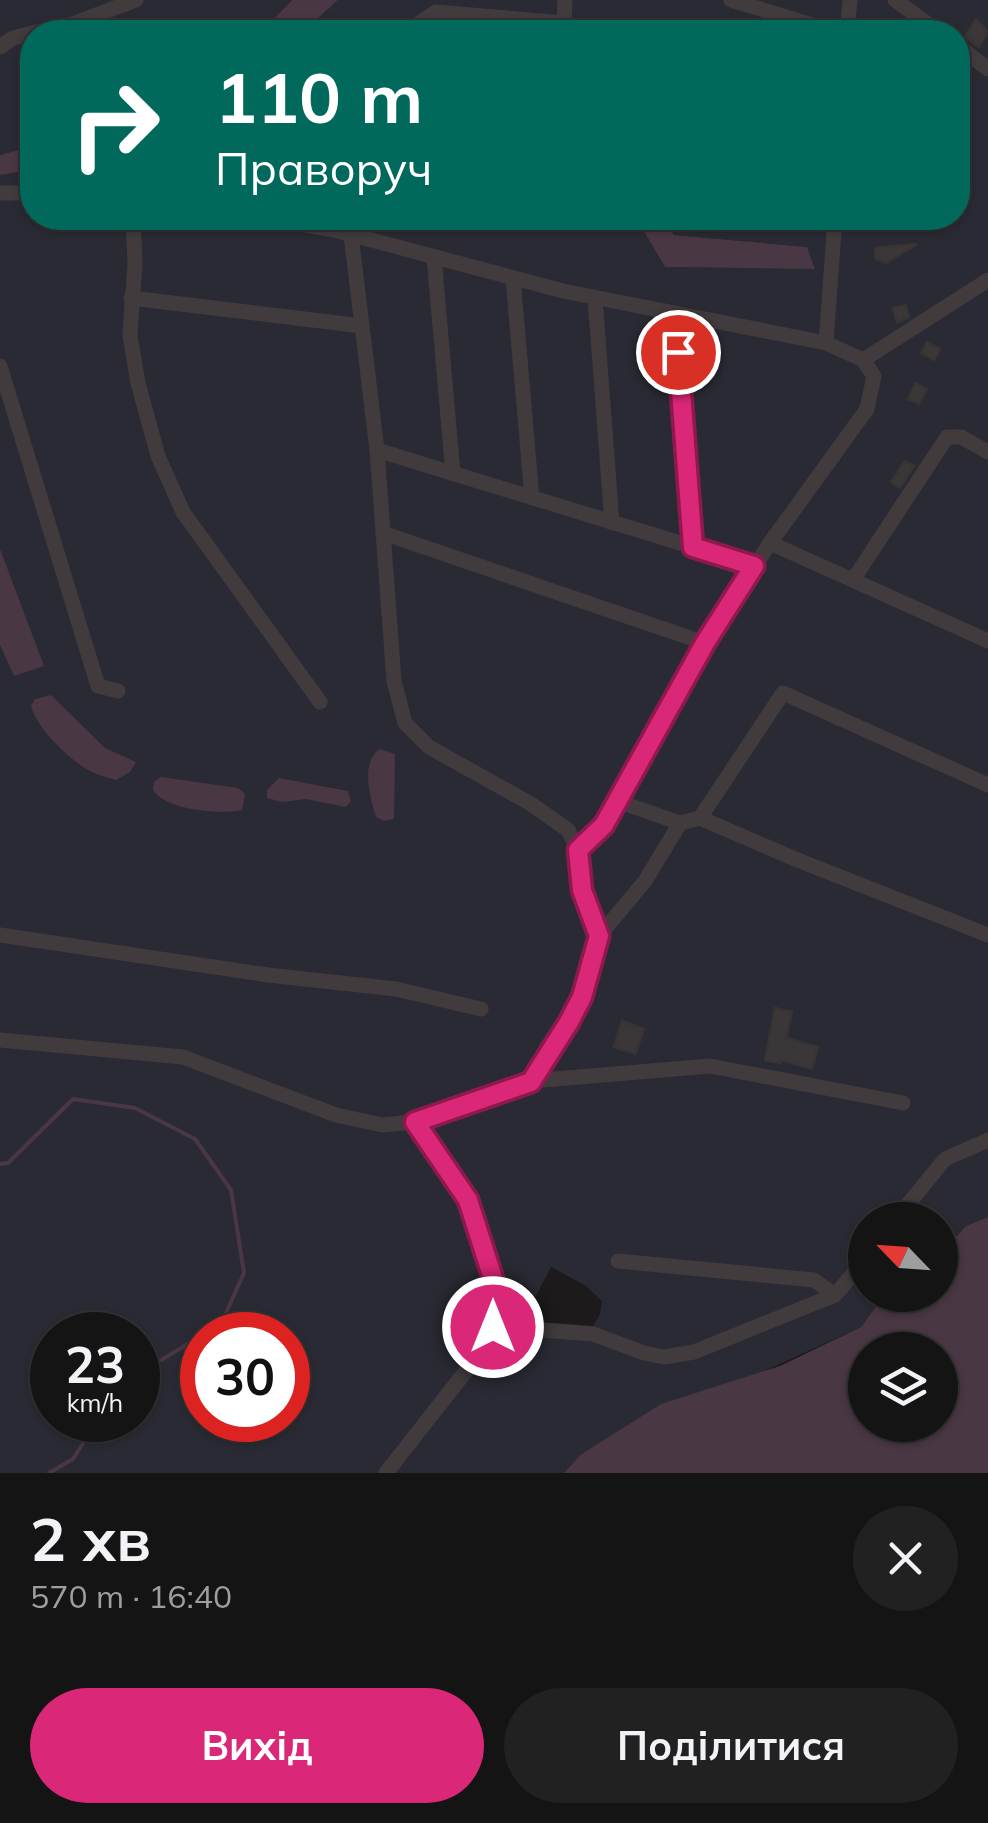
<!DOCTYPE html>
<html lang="uk">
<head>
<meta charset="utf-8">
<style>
	:root { --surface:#151414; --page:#222122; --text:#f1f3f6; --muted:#9d9ea0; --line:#343334; --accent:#db2777 }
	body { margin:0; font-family:Mulish,sans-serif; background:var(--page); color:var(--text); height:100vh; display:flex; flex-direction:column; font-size:38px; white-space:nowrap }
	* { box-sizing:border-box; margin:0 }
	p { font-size:32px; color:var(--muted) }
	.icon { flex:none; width:55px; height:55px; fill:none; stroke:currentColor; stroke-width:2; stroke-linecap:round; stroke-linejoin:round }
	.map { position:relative; height:1473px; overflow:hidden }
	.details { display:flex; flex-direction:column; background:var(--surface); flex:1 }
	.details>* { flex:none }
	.banner { position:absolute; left:20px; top:20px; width:950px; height:210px; border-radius:40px; box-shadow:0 2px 8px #0004,0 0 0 2px var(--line); background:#00695c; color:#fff; overflow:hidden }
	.needle { width:65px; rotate:295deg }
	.fabs { position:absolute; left:848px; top:1202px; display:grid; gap:20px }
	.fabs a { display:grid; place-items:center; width:110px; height:110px; border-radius:50%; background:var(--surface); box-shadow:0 2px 8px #0004,0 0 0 2px var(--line); font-size:50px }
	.speed { position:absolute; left:30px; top:1312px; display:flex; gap:20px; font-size:50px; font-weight:700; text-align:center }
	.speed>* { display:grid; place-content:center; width:130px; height:130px; border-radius:50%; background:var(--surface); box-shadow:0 2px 8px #0004,0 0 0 2px var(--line); line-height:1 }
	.speed small { font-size:25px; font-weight:400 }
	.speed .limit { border:15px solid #d22; background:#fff; color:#111 }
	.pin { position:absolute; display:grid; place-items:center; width:85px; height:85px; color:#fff; margin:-42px; border:5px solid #fff; border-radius:50%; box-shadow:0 2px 10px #0007 }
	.me { position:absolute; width:110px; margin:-55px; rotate:0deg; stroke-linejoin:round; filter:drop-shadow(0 0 8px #0008) }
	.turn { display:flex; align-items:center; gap:35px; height:210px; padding:0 30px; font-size:45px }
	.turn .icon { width:130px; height:130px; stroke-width:2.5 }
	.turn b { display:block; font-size:70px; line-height:85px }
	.round { display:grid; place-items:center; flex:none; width:105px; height:105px; border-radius:52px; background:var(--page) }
	.headline { display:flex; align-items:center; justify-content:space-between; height:170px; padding:0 30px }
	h1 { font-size:60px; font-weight:700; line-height:75px }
	.primary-button { display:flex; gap:20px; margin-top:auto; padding:20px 30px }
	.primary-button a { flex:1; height:115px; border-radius:60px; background:var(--accent); color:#fff; font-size:40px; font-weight:700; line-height:115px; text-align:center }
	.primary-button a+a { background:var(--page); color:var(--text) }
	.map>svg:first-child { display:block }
	.green { fill:#2a2a34; fill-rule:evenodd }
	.water { fill:#493743; fill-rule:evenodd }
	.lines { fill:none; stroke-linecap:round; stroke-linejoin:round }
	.stream { stroke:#493743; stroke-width:4 }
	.building { fill:#3b3738; stroke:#383434; stroke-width:2.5 }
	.minor { stroke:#413b3d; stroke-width:15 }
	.route-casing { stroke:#8e194d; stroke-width:25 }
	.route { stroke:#db2777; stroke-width:18 }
</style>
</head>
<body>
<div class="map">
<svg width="988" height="1473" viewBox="0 0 988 1473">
	<rect width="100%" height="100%" fill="#1c1a1a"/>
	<g class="green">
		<polygon points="0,0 292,0 261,32 32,32 32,146 0,155"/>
		<path d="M338 0H988V1217L966 1226 940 1254V1220H865V1295H892L877 1305 861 1327 580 1455 564 1473H0V175L32 170V218H636L665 267 815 268 806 247 673 235 664 218H958V32H303ZM551 1267 586 1286 602 1301 600 1314 593 1326 541 1322 528 1311ZM52 1335H138V1420H52ZM202 1335H288V1420H202Z"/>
	</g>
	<g class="water">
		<polygon points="292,0 338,0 303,32 261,32"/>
		<polygon points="32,146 32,170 0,175 0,155"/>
		<polygon points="636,218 664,218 674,235 807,247 815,269 665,267"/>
		<polygon points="0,549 44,666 14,676 0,645"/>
		<path d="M51 695 105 748 136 762 130 772 116 780C106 777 94 774 85 768 66 756 37 728 31 706L35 699Z"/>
		<path d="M380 749 395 754 394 819 384 821 376 817C370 798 360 761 380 749Z"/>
		<path d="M161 777 238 788 245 794 242 810C220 815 165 810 153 790L154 782Z"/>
		<polygon points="279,778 348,791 351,801 346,807 306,799 282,802 267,798 267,790"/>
		<path d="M988 1217V1473H564L580 1455 661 1404 780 1366 861 1327 877 1305 892 1295H940V1254L966 1226ZM865 1350H940V1425H865Z"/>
	</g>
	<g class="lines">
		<g class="stream">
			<polyline points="0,1164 8,1163 73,1099 135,1108 195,1139 231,1190 244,1273 221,1324 138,1374"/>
			<polyline points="49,1473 73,1459 98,1420"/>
		</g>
	</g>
	<g class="building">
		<polygon points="976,19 988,32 979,47 965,37"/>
		<polygon points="917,244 886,263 875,258 875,248"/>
		<polygon points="906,305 909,317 897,323 893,308"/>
		<polygon points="927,342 940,349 934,360 921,353"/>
		<polygon points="916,383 927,389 919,404 908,399"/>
		<polygon points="905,461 914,466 900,488 891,482"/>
		<polygon points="775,1008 792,1012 786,1038 818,1047 812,1069 781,1060 780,1063 765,1060"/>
		<polygon points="622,1021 644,1029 635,1054 614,1047"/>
	</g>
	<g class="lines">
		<g class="minor">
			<polyline points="731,0 835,32"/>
			<polyline points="895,0 939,32"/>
			<polyline points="36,32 67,26 136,0"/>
			<polyline points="406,32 436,12 564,23 565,0"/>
			<polyline points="847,32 850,0"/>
			<polyline points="958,46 988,69"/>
			<polyline points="0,47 13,38 32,33"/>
			<polyline points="0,193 32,193"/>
			<polyline points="133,218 135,263 130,335 138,383 158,456 183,512 320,702"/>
			<polyline points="268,218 334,230 563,291 826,343 863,360 874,376 867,409 770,543 705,643 604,825 578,850 583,890 599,936 582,997 531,1081"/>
			<polyline points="351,235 377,450 394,681 405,723 429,747 531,804 568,830 578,850"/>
			<polyline points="434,257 453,474"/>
			<polyline points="513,278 532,498"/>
			<polyline points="131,298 362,326"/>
			<polyline points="595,298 612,523"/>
			<polyline points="675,313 693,547"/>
			<polyline points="826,343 835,218"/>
			<polyline points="863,360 988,280"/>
			<polyline points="0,366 98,686 118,691"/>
			<polyline points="377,450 755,566"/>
			<polyline points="383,533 705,643"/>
			<polyline points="770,543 988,641"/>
			<polyline points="853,580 947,437 961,437 988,452"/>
			<polyline points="617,801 680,823 700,818 783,693 988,785"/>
			<polyline points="700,818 795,859 988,935"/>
			<polyline points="0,935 268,975 396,989 481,1009"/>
			<polyline points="599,936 645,881 680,823"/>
			<polyline points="0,1040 183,1057 336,1115 382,1125 415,1122 531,1081 710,1066 903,1103"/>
			<polyline points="415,1122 468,1200 497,1291 508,1310 528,1329 593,1334 644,1353 664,1357 694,1352 835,1295 865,1260"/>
			<polyline points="895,1220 945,1159 988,1140"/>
			<polyline points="618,1261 814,1280 835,1295"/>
			<polyline points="481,1352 528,1329"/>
			<polyline points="386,1473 481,1352 493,1327 497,1291"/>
		</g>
	</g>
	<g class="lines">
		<g class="route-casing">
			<polyline id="route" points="493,1327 497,1291 468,1200 415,1122 531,1082 569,1022 582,997 599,936 582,890 578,850 604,825 705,643 754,566 693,547 678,352"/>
		</g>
		<use href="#route" class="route"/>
	</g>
</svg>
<div class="fabs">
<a><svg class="needle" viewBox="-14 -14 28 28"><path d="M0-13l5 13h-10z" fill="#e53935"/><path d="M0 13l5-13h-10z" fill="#9d9ea0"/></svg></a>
<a><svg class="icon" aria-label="layers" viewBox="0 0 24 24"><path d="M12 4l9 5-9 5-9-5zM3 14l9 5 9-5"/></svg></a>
</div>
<div class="speed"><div>23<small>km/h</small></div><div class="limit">30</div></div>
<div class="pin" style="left:678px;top:352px;background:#d93025"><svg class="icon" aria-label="arrive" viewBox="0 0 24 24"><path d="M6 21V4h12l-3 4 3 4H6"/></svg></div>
<svg class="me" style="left:493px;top:1327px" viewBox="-20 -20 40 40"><circle r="17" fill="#db2777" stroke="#fff" stroke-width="3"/><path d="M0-11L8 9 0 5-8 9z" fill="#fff"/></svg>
<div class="banner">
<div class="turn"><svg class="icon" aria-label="right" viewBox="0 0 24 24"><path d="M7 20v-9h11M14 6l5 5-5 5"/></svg><div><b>110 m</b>Праворуч</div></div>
</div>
</div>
<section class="details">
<div class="headline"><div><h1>2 хв</h1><p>570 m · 16:40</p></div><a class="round"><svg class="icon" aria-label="close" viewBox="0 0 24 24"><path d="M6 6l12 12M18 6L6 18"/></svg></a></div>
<div class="primary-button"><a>Вихід</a><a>Поділитися</a></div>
</section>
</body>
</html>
